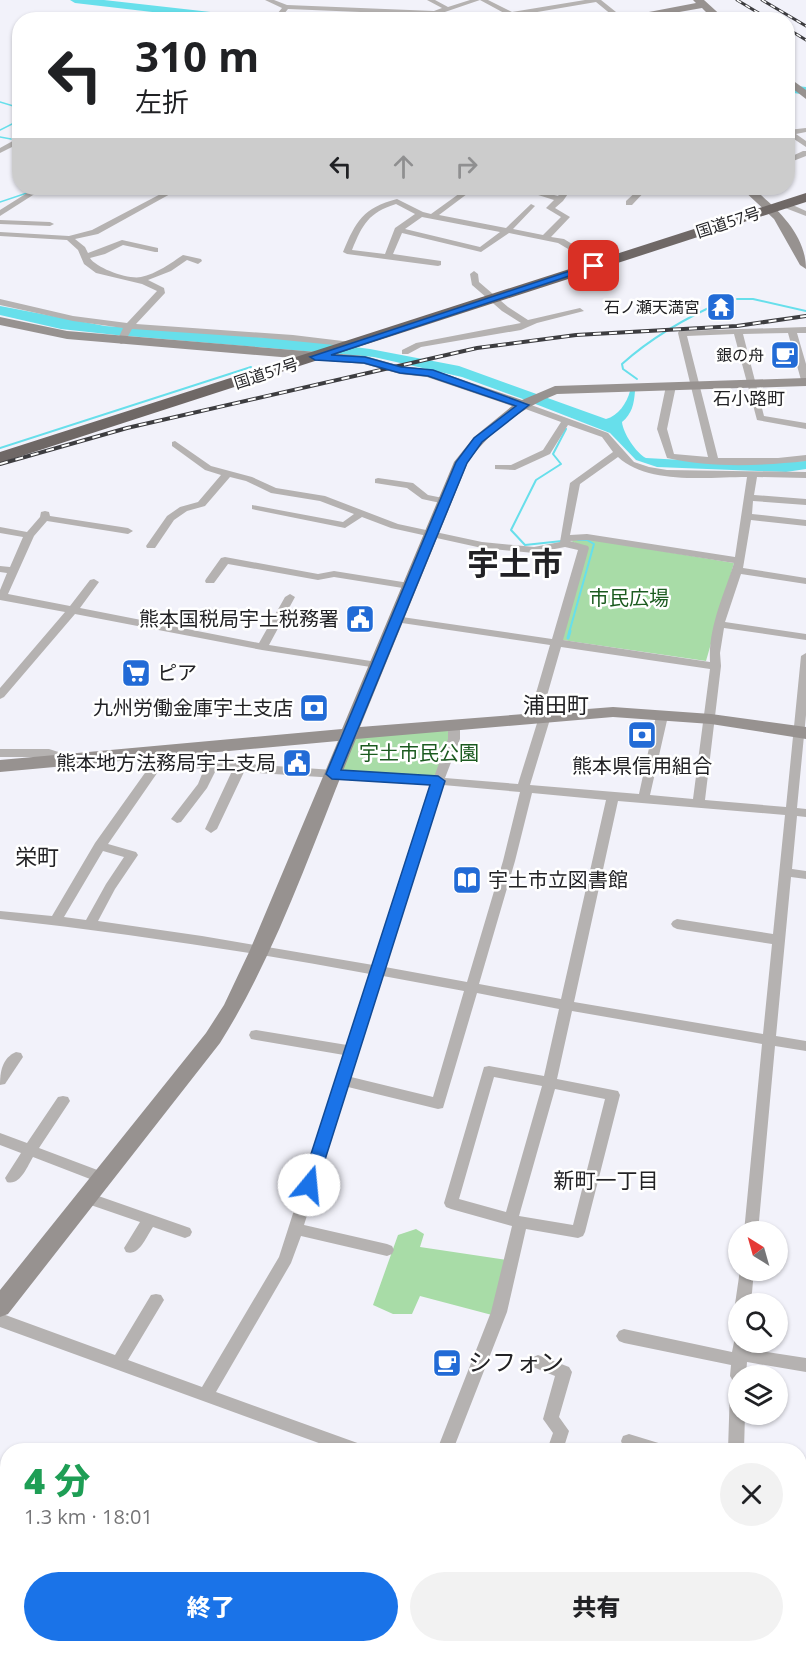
<!DOCTYPE html>
<html lang="ja">
<head>
<meta charset="utf-8">
<style>
	:root { --surface:#fff; --page:#f2f2f2; --text:#202124; --muted:#757577; --accent:#1a73e8 }
	body { margin:0; font-family:"Open Sans","Noto Sans JP",sans-serif; background:var(--page); color:var(--text); height:100vh; display:flex; flex-direction:column; font-size:22px; white-space:nowrap }
	* { box-sizing:border-box; margin:0 }
	p { font-size:20px; color:var(--muted) }
	.icon { flex:none; width:33px; height:33px; fill:none; stroke:currentColor; stroke-width:2; stroke-linecap:round; stroke-linejoin:round }
	.map { position:relative; flex:1; overflow:hidden }
	.side { position:absolute; left:0px; top:1443px; width:807px; height:210px; display:flex; flex-direction:column; background:var(--surface); border-radius:24px 24px 0 0; box-shadow:0 2px 4px #0004 }
	.side>* { flex:none }
	.banner { position:absolute; left:12px; top:12px; width:783px; height:183px; border-radius:24px; box-shadow:0 2px 4px #0004; background:#fff; color:var(--text); overflow:hidden }
	.needle { width:39px; rotate:323deg }
	.buttons { position:absolute; left:728px; top:1221px; display:grid; gap:12px }
	.buttons a { display:grid; place-items:center; width:60px; height:60px; border-radius:50%; background:var(--surface); box-shadow:0 2px 4px #0004; font-size:30px }
	.pin { position:absolute; display:grid; place-items:center; width:51px; height:51px; color:#fff; margin:-26px; border-radius:12px; box-shadow:0 3px 9px #0006 }
	.me { position:absolute; width:66px; margin:-33px; rotate:17deg; stroke-linejoin:round; filter:drop-shadow(0 0 4px #0008) }
	.turn { display:flex; align-items:center; gap:21px; height:126px; padding:0 24px; font-size:27px }
	.turn .icon { width:78px; height:78px; stroke-width:2.5 }
	.turn b { display:block; font-size:42px; line-height:51px }
	.lanes { display:flex; align-items:center; height:57px; padding:0 24px; background:#0003; justify-content:center; gap:30px; direction:ltr }
	.lanes .off { opacity:.35 }
	.round { display:grid; place-items:center; flex:none; width:63px; height:63px; border-radius:32px; background:var(--page) }
	.headline { display:flex; align-items:center; justify-content:space-between; height:102px; padding:0 24px }
	h1 { font-size:36px; font-weight:800; line-height:45px; color:#1e9e55 }
	.action { display:flex; gap:12px; margin-top:auto; padding:12px 24px }
	.action a { flex:1; height:69px; border-radius:36px; background:var(--accent); color:#fff; font-size:24px; font-weight:800; line-height:69px; text-align:center }
	.action a+a { background:var(--page); color:var(--text) }
	.map>svg:first-child { display:block }
	.green { fill:#a8dca7 }
	.water { fill:#67dfeb }
	.lines { fill:none; stroke-linecap:round; stroke-linejoin:round }
	.stream-far2 { stroke:#67dfeb; stroke-width:1.5 }
	.stream-far1 { stroke:#67dfeb; stroke-width:2 }
	.stream { stroke:#67dfeb; stroke-width:3 }
	.river { fill:#67dfeb; fill-rule:evenodd }
	.street { fill:#b5b2b1; fill-rule:evenodd }
	.secondary { fill:#979290; fill-rule:evenodd }
	.highway { fill:#6f6866; fill-rule:evenodd }
	.rail-far1-casing { stroke:#3d3d40; stroke-width:3 }
	.rail-casing { stroke:#3d3d40; stroke-width:4 }
	.rail-far1 { stroke:#fff; stroke-width:1.5; stroke-dasharray:5; stroke-linecap:butt }
	.rail { stroke:#fff; stroke-width:2; stroke-dasharray:8; stroke-linecap:butt }
	.route { fill:#1a73e8; stroke:#114b97; stroke-width:1.5 }
	.labels { text-anchor:middle; stroke-width:5; stroke-linejoin:round; paint-order:stroke }
	.far-street-label { font-size:16px; fill:#222225; stroke:#fff }
	.far-poi-label { font-size:16px; fill:#222225; stroke:#fff; text-anchor:end }
	.far-quarter-label { font-size:18px; fill:#222225; stroke:#fff }
	.park-label { font-size:20px; fill:#1c5b20; stroke:#fff }
	.poi-label { font-size:20px; fill:#222225; stroke:#fff; text-anchor:end }
	.neighbourhood-label { font-size:21px; fill:#222225; stroke:#fff }
	.quarter-label { font-size:22px; fill:#222225; stroke:#fff }
	.near-poi-label { font-size:24px; fill:#222225; stroke:#fff; text-anchor:start }
	.town-label { font-size:32px; font-weight:bold; fill:#222225; stroke:#fff }
</style>
</head>
<body>
<div class="map">
<svg width="806" height="1653" viewBox="0 0 806 1653">
	<rect width="100%" height="100%" fill="#f2f2fa"/>
	<g class="green">
		<polygon points="575,539 589,539 734,563 706,661 562,640 586,548 571,541"/>
		<polygon points="454,724 438,781 332,774 348,734"/>
		<polygon points="416,1229 424,1234 420,1247 507,1260 492,1315 420,1296 412,1314 393,1314 373,1305 398,1235"/>
	</g>
	<path class="water" d="M0 306 105 326 300 340 370 349 459 366 606 419C618 416 627 403 630 391H635C634 404 632 414 622 422 623 433 636 453 646 458L737 463 806 461V469L786 472 657 467 636 460 610 433 520 398 462 377 374 357 116 335 61 329 0 315Z"/>
	<g class="lines">
		<g class="stream-far2">
			<polyline points="0,102 20,108"/>
			<polyline points="0,130 20,120"/>
			<polyline points="0,137 11,139"/>
			<polyline points="0,202 27,193 34,188"/>
		</g>
		<g class="stream-far1">
			<polyline points="737,299 753,299 806,311"/>
			<path d="M637 379 623 369 622 364C653 336 687 317 726 300"/>
			<polyline points="0,448 251,367"/>
			<polyline points="562,541 525,545 511,530 536,480 561,464 553,454 566,429"/>
			<polyline points="569,633 594,544 587,540 578,540"/>
		</g>
		<polyline class="stream" points="568,638 570,631"/>
		<g class="river">
			<polygon points="70,0 104,0 255,17 260,20 221,20 75,3"/>
			<polygon points="788,85 806,87 806,95 788,92"/>
		</g>
		<g class="street">
			<path d="M265 0H274L287 5 434 11 442 8 427 0H435L448 7 470 0H488L512 12 585 0H601L626 20H618L596 2 490 20H459L433 15 288 9 279 20H272L282 8ZM480 0 504 13 474 18 442 13Z"/>
			<polygon points="806,128 806,132 796,134 806,141 806,147 788,135 788,130"/>
			<polygon points="20,137 20,143 0,153 0,148"/>
			<polygon points="803,151 806,151 806,156 788,163 788,158"/>
			<polygon points="35,188 44,188 0,216 0,210"/>
			<path d="M172 188H181L98 234 75 239 85 247 88 253 122 240 158 248V252H155L123 245 105 254 90 258C96 268 129 280 141 277 156 274 171 263 183 255L201 259 202 261 198 264 187 260 171 271 148 280 164 288 165 293 136 324 293 335 351 342 354 343V347L264 338 132 329 124 343 121 344 117 341 123 328 73 321 0 305V299L73 316 127 323 157 291 142 284 96 273 84 264 78 250 67 240 0 236V232L69 236 92 230Z"/>
			<polygon points="376,188 386,188 395,192 391,194"/>
			<path d="M467 188H475L439 215 506 228 531 204 535 206 513 229 543 235 561 217 546 208 554 200 516 188H527L558 196 564 188H572L563 201 555 208 570 217 551 237 564 239 604 264 597 266 558 243 509 233 481 252 402 233 393 254 441 261V265L438 266 347 254 343 252C356 221 363 208 397 199L423 212 431 214ZM396 204 415 214 395 228 385 254 352 250C363 224 368 213 396 204ZM422 217 500 232 480 247 405 229Z"/>
			<polygon points="640,188 648,188 632,205 626,205 626,201"/>
			<polygon points="780,202 786,202 806,211 806,216 780,206"/>
			<polygon points="0,220 50,222 54,224 50,226 0,224"/>
			<polygon points="474,271 478,274 479,282 508,307 528,320 580,308 584,311 537,323 521,330 421,347 408,354 402,354 402,350 416,343 521,323 502,311 472,285 470,274"/>
			<path d="M806 327V333H797L806 364V383L801 380 788 333 743 334 764 416 806 423V429L757 420 734 334 687 336 718 458H778L806 455V461C761 466 711 468 667 458L657 429 666 386 671 383 676 386 667 429 674 454 708 457 678 333 679 331Z"/>
			<path d="M523 402 608 433 634 462 649 467 667 470 806 472V478L757 477 754 495 806 499V505L753 501 752 514 806 520V526L751 520 743 568 806 578V584L741 574 725 622 806 634V640L724 628 720 653 721 666 705 800 786 807 801 656 806 653V715L797 808 806 809V817L797 816 792 869 806 871V879L791 877 776 1036 806 1041V1051L775 1046 758 1232H744L762 1044 572 1011 557 1079 613 1090 618 1091 620 1095 585 1232 583 1236 578 1238 526 1229 507 1312 453 1450H437L491 1312 512 1226 451 1209 446 1207 444 1203 484 1067 489 1066 544 1076 559 1009 477 993 443 1108 438 1109 348 1087 304 1225 387 1244 392 1246 394 1250 392 1254 387 1256 301 1236 291 1263 216 1392 363 1445 365 1450H338L0 1327V1313L115 1355 151 1295 156 1294 161 1295 164 1300 128 1360 202 1387 279 1257 344 1055 256 1040 251 1039 249 1035 251 1031 256 1030 347 1045 370 974C247 951 124 933 0 919V911L52 916 95 843 152 763 134 755 132 752 138 748 161 758 434 777 448 739V724L454 720 460 724V739L445 778 518 784 538 720H531L529 717 550 645 395 622 390 619 395 616 552 639 578 550 565 547 534 553 482 548 391 528 362 517 345 528 256 510 252 509V505L343 522 354 514 320 501 271 493 246 481 230 477 205 506 187 511 174 520 155 548H147L146 546 167 516 180 507 198 502 221 475 205 470 172 446V442L175 441 211 466 252 477 276 488 325 496 398 524 482 542 534 547 560 542 570 483 613 452 602 437 568 425 550 454 515 470 495 469V465H511L543 450 561 422 520 407 518 405ZM618 457C648 485 708 477 747 477L735 557 587 534 570 535 580 484ZM587 540 734 563C724 595 708 627 710 662L563 640 589 548 588 546 570 541ZM561 647 710 669 693 799 650 795 668 716 662 712 656 716 639 794 530 785 551 716 549 713H542ZM162 766 204 769 198 784 171 819 177 823 181 822 207 788 216 770 232 771 205 829 211 833 217 829 244 772 431 784 373 965 202 936 98 921 115 889 138 855 136 852 108 844ZM443 785 520 792 503 861 467 982 385 967ZM532 793 606 800 561 999 479 984 515 861ZM618 801 785 815 773 934 677 919 673 921 671 924 673 927 677 929 772 944 763 1034 574 1002ZM103 851 124 857 106 884 86 920 64 917ZM383 976 464 991 433 1097 351 1077ZM494 1077 542 1086 506 1212 459 1199ZM555 1089 605 1099 573 1225 519 1216Z"/>
			<polygon points="378,478 413,483 428,495 448,499 450,501 445,504 422,499 407,488 375,483 375,479"/>
			<polygon points="45,511 49,512 50,516 128,528 133,531 128,534 47,521 34,536 8,594 70,606 90,580 94,579 99,582 80,608 259,643 285,597 290,594 295,597 269,645 377,662 382,665 377,668 262,650 75,614 4,697 0,699 0,688 65,612 0,600 0,590 7,573 0,572 0,566 10,567 23,537 0,533 0,527 27,532 40,517 41,512"/>
			<polygon points="225,557 318,574 334,571 409,583 414,586 409,589 334,577 318,580 228,564 214,583 206,583 205,581 206,579 221,558"/>
			<polygon points="0,749 49,749 71,756 73,759 67,763 48,757 0,757"/>
			<path d="M16 1052 21 1053 23 1057 5 1084 0 1085C0 1072 2 1058 16 1052Z"/>
			<path d="M63 1096 68 1097 70 1101 39 1148 108 1174 110 1178 108 1182 103 1184 33 1157C27 1167 20 1186 7 1182L5 1178 21 1153 0 1145V1133L27 1143 58 1097Z"/>
			<path d="M87 1192 190 1228 192 1232 190 1236 185 1238 153 1227C146 1237 139 1257 126 1252L124 1248 140 1222 82 1202 80 1198 82 1194Z"/>
			<polygon points="740,1270 754,1270 751,1304 738,1304 738,1309 735,1304"/>
			<polygon points="624,1329 732,1352 735,1337 738,1336 738,1342 748,1342 747,1349 806,1358 806,1372 747,1362 746,1376 738,1376 738,1414 745,1414 744,1450 728,1450 730,1388 732,1383 736,1382 733,1381 730,1376 731,1365 624,1343 619,1341 616,1336 619,1331"/>
			<polygon points="538,1355 569,1367 572,1372 559,1417 569,1431 563,1450 547,1450 553,1433 543,1419 555,1376 533,1367 530,1362 533,1357"/>
			<polygon points="629,1434 665,1445 667,1450 636,1450 623,1446 621,1441 623,1436"/>
			<polygon points="800,1477 806,1479 806,1495 800,1492"/>
			<polygon points="127,1646 145,1646 142,1653 123,1653"/>
			<polygon points="620,1646 645,1646 650,1653 625,1653"/>
		</g>
		<g class="secondary">
			<polygon points="693,0 704,0 726,20 714,20 702,8 634,20 607,20 696,3"/>
			<polygon points="788,77 806,90 806,99 788,85"/>
			<path d="M741 188H753C777 209 806 234 806 269L800 265 774 219Z"/>
			<path d="M0 317 67 331 365 356 401 366 434 370 522 400 555 386 806 378V386L557 394C522 408 490 431 468 462L360 727 613 707 711 714 806 727V739L711 724 613 717 356 739C314 840 278 951 220 1043L8 1314 0 1317V1290L206 1033 224 1005 250 950 338 741 0 772V760L342 729 454 462 474 437 512 406 427 377 400 374 364 364 67 339 0 325Z"/>
		</g>
		<polygon class="highway" points="806,193 806,202 0,463 0,452"/>
		<g class="rail-far1-casing">
			<g id="rail-far1">
				<polyline points="737,0 770,20"/>
				<polyline points="762,0 806,26"/>
				<polyline points="788,29 806,40"/>
			</g>
		</g>
		<g class="rail-casing">
			<polyline id="rail" points="0,464 127,428 477,348 576,335 737,326 806,316"/>
		</g>
		<use href="#rail-far1" class="rail-far1"/>
		<use href="#rail" class="rail"/>
	</g>
	<polygon class="route" points="591,264 599,266 331,355 365,357 401,367 433,370 529,405 482,442 467,463 341,770 438,776 445,781 317,1185 315,1190 309,1192 303,1190 301,1185 430,785 332,779 326,774 456,462 474,438 516,406 428,376 400,373 364,363 315,360 310,357"/>
	<defs>
		<g id="temple-square" transform="scale(1.5)"><rect x="-9" y="-9" width="18" height="18" rx="4" fill="#226bd6" stroke="#fff"/><path d="M0-6L5-2H3V0L6.5 2.5H4V6H1.5V3h-3V6H-4V2.5H-6.5L-3 0V-2H-5Z" fill="#fff"/></g>
		<g id="cafe-square" transform="scale(1.5)"><rect x="-9" y="-9" width="18" height="18" rx="4" fill="#226bd6" stroke="#fff"/><path d="M-5.5-4.5H6V0H3Q3 3.5 0 3.5H-2.5Q-5.5 3.5-5.5 0ZM3-3.2v2h1.7v-2ZM-6 4.5H4V6H-6Z" fill="#fff"/></g>
		<g id="civic-square" transform="scale(1.5)"><rect x="-9" y="-9" width="18" height="18" rx="4" fill="#226bd6" stroke="#fff"/><path d="M-.6-6.5H3V-4.5H.6V-3L4-1V1h2V6H-6V1h2V-1L-.6-3ZM-1.2 2.5V6h2.4V2.5Z" fill="#fff"/></g>
		<g id="supermarket-square" transform="scale(1.5)"><rect x="-9" y="-9" width="18" height="18" rx="4" fill="#226bd6" stroke="#fff"/><path d="M-6-5.5h2.5l.6 2H6L4.5 2H-2.5L-4.4-4H-6ZM-1.5 3.2a1.3 1.3 0 1 0 .1 0ZM3 3.2a1.3 1.3 0 1 0 .1 0Z" fill="#fff"/></g>
		<g id="bank-square" transform="scale(1.5)"><rect x="-9" y="-9" width="18" height="18" rx="4" fill="#226bd6" stroke="#fff"/><path d="M-6-4H6V4H-6ZM0-2.3a2.3 2.3 0 1 0 0 4.6a2.3 2.3 0 1 0 0-4.6Z" fill="#fff"/></g>
		<g id="library-square" transform="scale(1.5)"><rect x="-9" y="-9" width="18" height="18" rx="4" fill="#226bd6" stroke="#fff"/><path d="M-6-4Q-3-5.5-.7-3.5V5Q-3 3-6 4ZM6-4Q3-5.5 .7-3.5V5Q3 3 6 4Z" fill="#fff"/></g>
	</defs>
	<g fill-rule="evenodd">
		<use href="#temple-square" x="721" y="307"/>
		<use href="#cafe-square" x="785" y="355"/>
		<use href="#civic-square" x="360" y="619"/>
		<use href="#supermarket-square" x="136" y="673"/>
		<use href="#bank-square" x="314" y="708"/>
		<use href="#bank-square" x="642" y="735"/>
		<use href="#civic-square" x="297" y="763"/>
		<use href="#library-square" x="467" y="880"/>
		<use href="#cafe-square" x="447" y="1363"/>
	</g>
	<g class="labels">
		<g class="far-street-label">
			<text transform="translate(728 222) rotate(-18)" y="6">国道57号</text>
			<text transform="translate(266 373) rotate(-18)" y="6">国道57号</text>
		</g>
		<g class="far-poi-label">
			<text x="700" y="313">石ノ瀬天満宮</text>
			<text x="764" y="361">銀の舟</text>
		</g>
		<g class="far-quarter-label">
			<text x="749" y="405">石小路町</text>
		</g>
		<g class="park-label">
			<text x="629" y="605">市民広場</text>
			<text x="419" y="760">宇土市民公園</text>
		</g>
		<g class="poi-label">
			<text x="339" y="626">熊本国税局宇土税務署</text>
			<text x="157" y="680" text-anchor="start">ピア</text>
			<text x="293" y="715">九州労働金庫宇土支店</text>
			<text x="276" y="770">熊本地方法務局宇土支局</text>
			<text x="642" y="773" text-anchor="middle">熊本県信用組合</text>
			<text x="488" y="887" text-anchor="start">宇土市立図書館</text>
		</g>
		<g class="neighbourhood-label">
			<text x="606" y="1188">新町一丁目</text>
		</g>
		<g class="quarter-label">
			<text x="556" y="713">浦田町</text>
			<text x="37" y="865">栄町</text>
		</g>
		<g class="near-poi-label">
			<text x="468" y="1371">シフォン</text>
		</g>
		<g class="town-label">
			<text x="515" y="575">宇土市</text>
		</g>
	</g>
</svg>
<div class="buttons">
<a><svg class="needle" viewBox="-14 -14 28 28"><path d="M0-13l5 13h-10z" fill="#e53935"/><path d="M0 13l5-13h-10z" fill="#757577"/></svg></a>
<a><svg class="icon" aria-label="search" viewBox="0 0 24 24"><circle cx="10" cy="10" r="6"/><path d="M15 15l6 6"/></svg></a>
<a><svg class="icon" aria-label="layers" viewBox="0 0 24 24"><path d="M12 4l9 5-9 5-9-5zM3 14l9 5 9-5"/></svg></a>
</div>
<div class="pin" style="left:594px;top:266px;background:#d93025"><svg class="icon" aria-label="arrive" viewBox="0 0 24 24"><path d="M6 21V4h12l-3 4 3 4H6"/></svg></div>
<svg class="me" style="left:309px;top:1185px" viewBox="-20 -20 40 40"><circle r="19" fill="#fff"/><path d="M0-13L10 11 0 6-10 11z" fill="#1a73e8"/></svg>
<div class="banner">
<div class="turn"><svg class="icon" aria-label="left" viewBox="0 0 24 24"><path d="M17 20v-9H6M10 6l-5 5 5 5"/></svg><div><b>310 m</b>左折</div></div>
<div class="lanes"><svg class="icon" aria-label="left" viewBox="0 0 24 24"><path d="M17 20v-9H6M10 6l-5 5 5 5"/></svg><svg class="icon off" aria-label="ahead" viewBox="0 0 24 24"><path d="M12 20V5M6 11l6-6 6 6"/></svg><svg class="icon off" aria-label="right" viewBox="0 0 24 24"><path d="M7 20v-9h11M14 6l5 5-5 5"/></svg></div>
</div>
<section class="side">
<div class="headline"><div><h1>4 分</h1><p>1.3 km · 18:01</p></div><a class="round"><svg class="icon" aria-label="close" viewBox="0 0 24 24"><path d="M6 6l12 12M18 6L6 18"/></svg></a></div>
<div class="action"><a>終了</a><a>共有</a></div>
</section>
</div>
</body>
</html>
